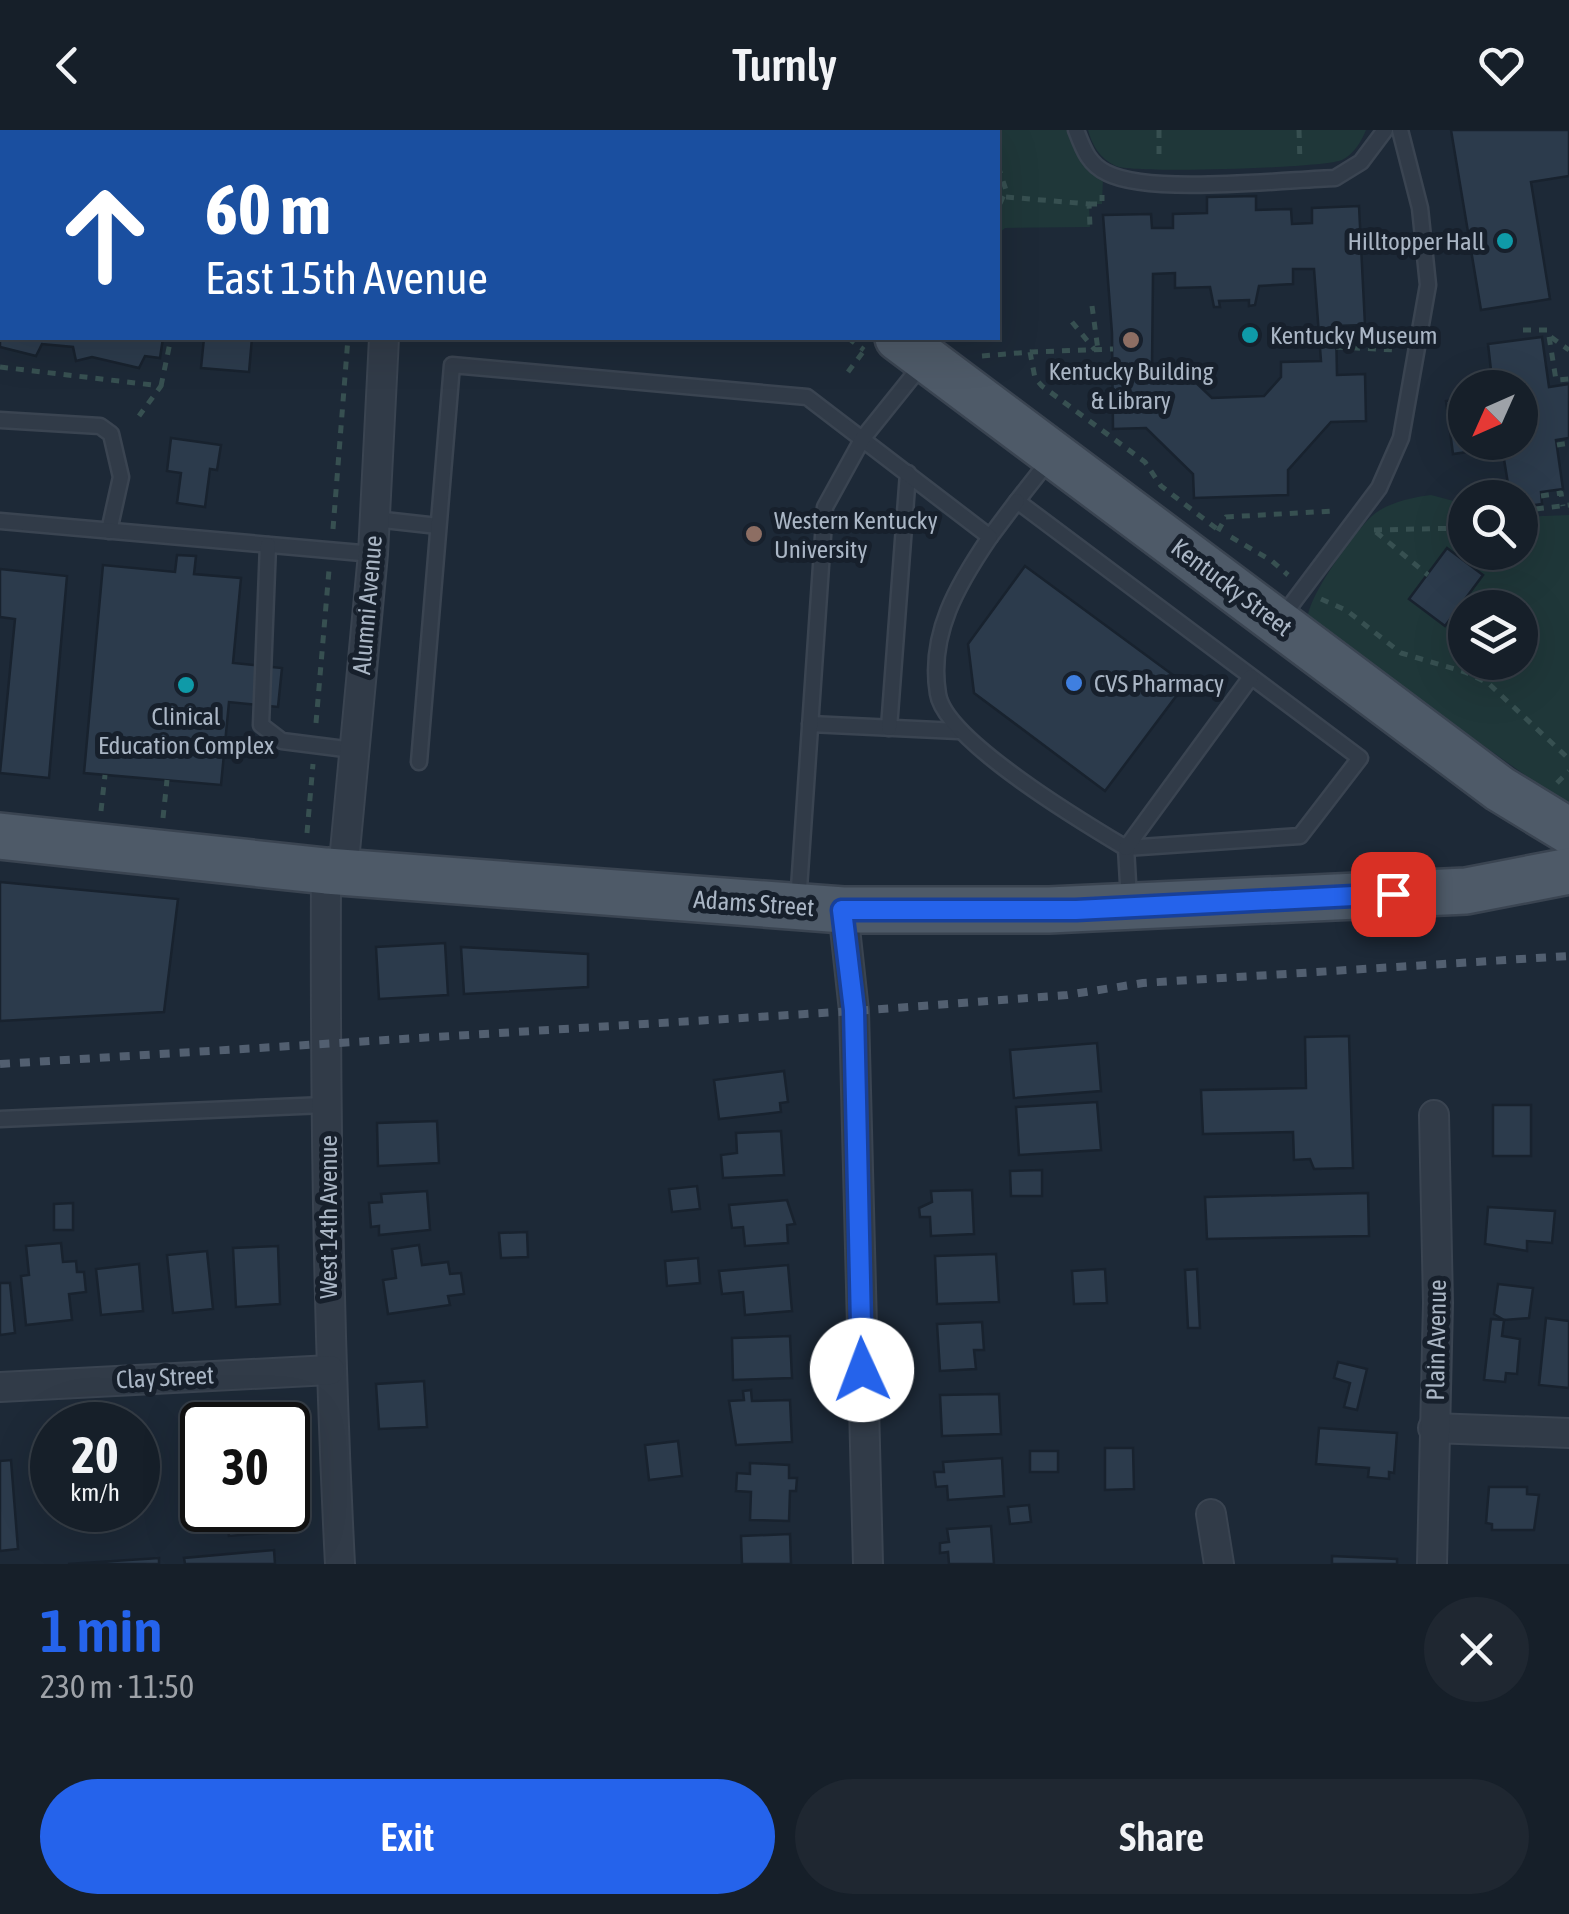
<!DOCTYPE html>
<html lang="en">
<head>
<meta charset="utf-8">
<style>
	:root { --surface:#161f29; --page:#1f2731; --text:#f1f3f6; --muted:#9ea2a8; --line:#353d46; --accent:#2563eb }
	body { margin:0; font-family:"Asap Condensed",sans-serif; background:var(--page); color:var(--text); height:100vh; display:flex; flex-direction:column; font-size:38px; white-space:nowrap }
	* { box-sizing:border-box; margin:0 }
	p { font-size:32px; color:var(--muted) }
	.icon { flex:none; width:55px; height:55px; fill:none; stroke:currentColor; stroke-width:2; stroke-linecap:round; stroke-linejoin:round }
	.map { position:relative; height:1434px; overflow:hidden }
	.details { display:flex; flex-direction:column; background:var(--surface); flex:1 }
	.details>* { flex:none }
	.hud { position:absolute; left:0px; top:0px; width:1000px; height:210px; box-shadow:0 10px 40px #0002,0 0 0 2px var(--line); background:#1a4fa0; color:#fff; overflow:hidden }
	.needle { width:65px; rotate:225deg }
	.tools { position:absolute; left:1448px; top:240px; display:grid; gap:20px }
	.tools a { display:grid; place-items:center; width:90px; height:90px; border-radius:50%; background:var(--surface); box-shadow:0 10px 40px #0002,0 0 0 2px var(--line); font-size:50px }
	.speed { position:absolute; left:30px; top:1272px; display:flex; gap:20px; font-size:50px; font-weight:700; text-align:center }
	.speed>* { display:grid; place-content:center; width:130px; height:130px; border-radius:50%; background:var(--surface); box-shadow:0 10px 40px #0002,0 0 0 2px var(--line); line-height:1 }
	.speed small { font-size:25px; font-weight:400 }
	.speed .limit { border:5px solid #111; border-radius:15px; background:#fff; color:#111 }
	.pin { position:absolute; display:grid; place-items:center; width:85px; height:85px; color:#fff; margin:-42px; border-radius:20px; box-shadow:0 5px 15px #0006 }
	.me { position:absolute; width:110px; margin:-55px; rotate:358deg; stroke-linejoin:round; filter:drop-shadow(0 0 8px #0008) }
	.turn { display:flex; align-items:center; gap:35px; height:210px; padding:0 40px; font-size:45px }
	.turn .icon { width:130px; height:130px; stroke-width:2.5 }
	.turn b { display:block; font-size:70px; line-height:85px }
	.round { display:grid; place-items:center; flex:none; width:105px; height:105px; border-radius:52px; background:var(--page) }
	.head { display:flex; align-items:center; justify-content:space-between; height:170px; padding:0 40px }
	h1 { font-size:60px; font-weight:600; line-height:75px; color:var(--accent) }
	.button { display:flex; gap:20px; margin-top:auto; padding:20px 40px }
	.button a { flex:1; height:115px; border-radius:60px; background:var(--accent); color:#fff; font-size:40px; font-weight:600; line-height:115px; text-align:center }
	.button a+a { background:var(--page); color:var(--text) }
	header { display:flex; justify-content:space-between; align-items:center; height:130px; padding:0 40px; background:var(--surface); font-size:45px; font-weight:600 }
	.map>svg:first-child { display:block }
	.green { fill:#1f3739; fill-rule:evenodd }
	.building { fill:#2c3b4c; stroke:#18222e; stroke-width:2.5; fill-rule:evenodd }
	.lines { fill:none; stroke-linecap:round; stroke-linejoin:round }
	.lane-casing { stroke:#3a4451; stroke-width:19 }
	.street-casing { stroke:#3a4451; stroke-width:32 }
	.secondary-casing { stroke:#3a4451; stroke-width:45 }
	.primary-casing { stroke:#3a4451; stroke-width:50 }
	.path { stroke:#375051; stroke-width:5; stroke-dasharray:8 8; stroke-linecap:butt }
	.lane { stroke:#313b48; stroke-width:14 }
	.street { stroke:#313b48; stroke-width:28 }
	.secondary { stroke:#3e4a5b; stroke-width:40 }
	.primary { stroke:#4e5a68; stroke-width:45 }
	.rail { stroke:#525f70; stroke-width:8; stroke-dasharray:10 10; stroke-linecap:butt }
	.route-casing { stroke:#184099; stroke-width:25 }
	.route { stroke:#2563eb; stroke-width:18 }
	.culture-dot { fill:#0f9aa8; stroke:#17202c; stroke-width:4 }
	.education-dot { fill:#8d6e63; stroke:#17202c; stroke-width:4 }
	.shop-dot { fill:#3f7fe0; stroke:#17202c; stroke-width:4 }
	.labels { text-anchor:middle; stroke-width:10; stroke-linejoin:round; paint-order:stroke }
	.poi-label { font-size:25px; fill:#aab6c5; stroke:#17202c; text-anchor:start }
	.street-label { font-size:25px; fill:#aab6c5; stroke:#17202c }
</style>
</head>
<body>
<header><svg class="icon" aria-label="back" viewBox="0 0 24 24"><path d="M15 5l-7 7 7 7"/></svg>Turnly<svg class="icon" aria-label="heart" viewBox="0 0 24 24"><path d="M12 20l-8-8c-3-5 5-10 8-4 3-6 11-1 8 4z"/></svg></header>
<div class="map">
<svg width="1569" height="1434" viewBox="0 0 1569 1434">
	<rect width="100%" height="100%" fill="#1d2937"/>
	<g class="green">
		<polygon points="638,0 1070,0 1076,21 1103,49 1102,74 1089,74 1090,97 1005,98 998,104 998,2"/>
		<path d="M1088 0H1366C1361 12 1354 24 1342 30 1325 38 1134 44 1116 36 1100 29 1092 15 1088 0Z"/>
		<path d="M1431 365 1465 374V422H1520V387L1569 385V676L1308 492C1303 473 1355 401 1372 386 1386 373 1413 367 1431 365ZM1465 478H1520V532H1465Z"/>
	</g>
	<g class="building">
		<polygon points="1451,0 1569,0 1569,46 1531,52 1550,169 1481,180"/>
		<path d="M1256 66V80L1291 79 1292 94 1312 93V78L1359 76 1365 195 1336 196 1337 245 1365 244 1366 291 1331 292 1288 340V365L1194 368 1193 344 1146 298 1113 299 1112 203 1103 85 1151 84 1152 98H1173V84L1207 83V67ZM1293 139H1314L1321 231 1281 232V247L1264 266 1212 268 1193 250 1192 234 1152 236 1153 144 1175 143V158L1210 157 1214 177H1220L1219 171 1249 170V176L1255 175 1259 156 1293 154Z"/>
		<polygon points="0,131 2,208 163,208 160,228 145,226 139,238 92,227 76,231 73,217 42,214 36,226 0,217"/>
		<polygon points="1542,207 1549,257 1569,254 1569,308 1556,310 1563,359 1541,362 1542,374 1520,377 1518,365 1510,366 1502,317 1453,324 1446,271 1465,268 1465,312 1520,312 1520,258 1493,258 1488,214"/>
		<polygon points="204,208 252,208 249,242 201,238"/>
		<polygon points="171,308 221,315 217,340 210,339 205,377 177,373 181,343 167,341"/>
		<polygon points="1447,418 1483,445 1445,496 1409,469"/>
		<polygon points="177,425 196,426 194,444 241,448 233,533 282,538 278,577 229,572 221,655 84,643 103,435 175,442"/>
		<polygon points="1025,436 1173,545 1180,561 1105,661 974,563 968,514"/>
		<polygon points="0,439 67,446 49,648 0,643 15,489 0,487"/>
		<polygon points="0,752 178,769 164,882 0,891"/>
		<polygon points="445,813 448,865 379,869 376,817"/>
		<polygon points="461,817 588,824 588,857 464,864"/>
		<polygon points="1349,906 1353,1038 1314,1039 1310,1029 1294,1030 1293,1002 1203,1004 1201,960 1306,958 1305,907"/>
		<polygon points="1097,913 1101,961 1014,968 1010,920"/>
		<polygon points="784,941 788,972 780,973 781,982 719,989 714,950"/>
		<polygon points="1097,972 1101,1020 1019,1025 1016,977"/>
		<rect x="1493" y="975" width="38" height="51"/>
		<polygon points="437,991 439,1033 378,1036 377,993"/>
		<polygon points="781,1001 784,1045 723,1048 721,1025 737,1023 736,1003"/>
		<polygon points="1042,1040 1042,1066 1011,1066 1010,1041"/>
		<polygon points="697,1056 700,1079 672,1082 669,1059"/>
		<polygon points="972,1060 974,1104 931,1106 930,1087 920,1087 919,1078 932,1072 931,1061"/>
		<polygon points="427,1061 430,1100 379,1105 379,1096 371,1097 369,1073 382,1072 381,1064"/>
		<polygon points="1368,1063 1369,1106 1207,1109 1205,1067"/>
		<polygon points="787,1070 795,1094 787,1095 788,1113 745,1116 743,1097 732,1098 729,1075"/>
		<polygon points="73,1073 73,1100 54,1100 54,1074"/>
		<polygon points="1488,1077 1555,1081 1552,1113 1527,1111 1527,1121 1485,1114"/>
		<polygon points="527,1102 528,1127 501,1128 499,1103"/>
		<polygon points="61,1113 63,1132 76,1131 77,1142 84,1142 86,1162 69,1164 72,1190 26,1195 21,1146 29,1145 26,1116"/>
		<polygon points="419,1115 422,1135 448,1132 450,1144 461,1143 464,1164 448,1166 450,1175 388,1184 383,1150 396,1148 392,1119"/>
		<polygon points="278,1116 280,1174 236,1177 233,1118"/>
		<polygon points="207,1121 213,1179 173,1183 167,1125"/>
		<polygon points="996,1124 999,1172 937,1174 935,1126"/>
		<polygon points="698,1128 700,1153 667,1156 665,1131"/>
		<polygon points="139,1134 143,1181 101,1185 96,1139"/>
		<polygon points="788,1135 792,1181 745,1185 743,1162 722,1164 719,1141"/>
		<polygon points="1105,1139 1107,1173 1074,1174 1072,1141"/>
		<polygon points="1197,1139 1200,1198 1188,1198 1185,1140"/>
		<polygon points="0,1153 10,1153 15,1203 0,1205"/>
		<polygon points="1498,1154 1533,1158 1529,1188 1504,1190 1494,1184"/>
		<polygon points="1546,1188 1569,1191 1569,1258 1539,1255"/>
		<polygon points="1491,1189 1504,1190 1502,1206 1520,1209 1517,1244 1506,1243 1505,1252 1484,1250"/>
		<polygon points="982,1192 984,1220 974,1220 976,1239 940,1241 937,1194"/>
		<polygon points="790,1206 792,1248 733,1250 732,1208"/>
		<polygon points="1338,1232 1367,1239 1357,1280 1344,1277 1350,1253 1334,1248"/>
		<polygon points="424,1251 427,1297 379,1299 376,1254"/>
		<polygon points="751,1260 752,1271 790,1270 792,1312 736,1315 729,1271 744,1270 743,1261"/>
		<polygon points="999,1264 1001,1304 942,1306 940,1265"/>
		<polygon points="1319,1298 1397,1303 1394,1343 1389,1342 1389,1349 1368,1347 1369,1338 1316,1334"/>
		<polygon points="678,1311 682,1346 649,1350 645,1315"/>
		<polygon points="1105,1318 1133,1318 1134,1359 1105,1360"/>
		<rect x="1030" y="1321" width="28" height="21"/>
		<polygon points="1002,1328 1004,1366 948,1370 947,1356 936,1357 934,1342 944,1342 943,1332"/>
		<polygon points="11,1330 18,1419 0,1421 0,1331"/>
		<polygon points="750,1333 789,1335 789,1348 797,1348 796,1361 790,1361 789,1391 750,1390 751,1362 736,1361 737,1343 750,1344"/>
		<polygon points="1489,1357 1527,1357 1527,1364 1539,1365 1534,1400 1492,1400 1492,1394 1486,1393"/>
		<polygon points="1029,1375 1031,1392 1010,1394 1008,1377"/>
		<polygon points="227,1380 275,1380 277,1402 229,1406"/>
		<polygon points="991,1396 994,1434 949,1434 948,1422 940,1423 940,1413 949,1412 947,1399"/>
		<polygon points="790,1404 791,1434 742,1434 741,1406"/>
		<polygon points="274,1420 275,1434 185,1434 184,1428"/>
		<polygon points="1332,1426 1397,1429 1397,1434 1332,1434"/>
		<polygon points="159,1428 159,1434 68,1434"/>
	</g>
	<g class="lines">
		<g class="lane-casing">
			<g id="lane">
				<polyline points="432,0 435,2"/>
				<polyline points="577,0 580,2"/>
				<path d="M1076 0C1083 18 1088 34 1107 43 1150 65 1282 50 1335 48L1361 32 1385 0"/>
				<polyline points="395,2 395,0"/>
				<polyline points="0,290 100,296 111,304 121,347 109,401"/>
				<polyline points="1050,329 1017,371 1360,628 1300,706 1126,718"/>
				<polyline points="375,389 438,396"/>
				<polyline points="0,391 373,424"/>
				<polyline points="990,407 1017,371"/>
				<polyline points="268,415 261,595 282,611 353,620"/>
				<polyline points="1282,487 1379,358 1401,308 1428,155 1420,78 1400,0"/>
				<polyline points="810,594 958,601"/>
				<polyline points="889,598 908,343"/>
				<path d="M419 632 452 235 807 267 990 407C958 454 928 504 938 564 945 610 1084 693 1126 718L1129 770"/>
				<polyline points="1126,718 1251,547"/>
				<polyline points="798,773 825,377 863,308 924,232"/>
				<polyline points="0,989 325,975"/>
			</g>
		</g>
		<g class="street-casing">
			<g id="street">
				<path d="M326 741C325 972 328 1202 340 1434"/>
				<polyline points="343,742 373,424 384,208"/>
				<polyline points="843,780 854,881 868,1434"/>
				<polyline points="0,1257 330,1240"/>
				<polyline points="1433,1298 1569,1303"/>
				<polyline points="1211,1384 1219,1434"/>
				<polyline points="1432,1434 1438,1173 1434,985"/>
			</g>
		</g>
		<g class="secondary-casing">
			<polyline id="secondary" points="71,2 72,0"/>
		</g>
		<g class="primary-casing">
			<g id="primary">
				<polyline points="0,66 2,66"/>
				<polyline points="898,208 1500,659 1569,701"/>
				<polyline points="0,706 326,741 843,780 1049,780 1466,761 1569,741"/>
			</g>
		</g>
		<g class="path">
			<polyline points="638,0 642,2"/>
			<polyline points="775,0 778,2"/>
			<polyline points="968,0 971,2"/>
			<polyline points="1159,0 1159,32"/>
			<polyline points="1299,0 1300,32"/>
			<polyline points="895,1 895,0"/>
			<polyline points="794,2 794,0"/>
			<polyline points="998,36 1006,60 998,78"/>
			<polyline points="1006,67 1089,74 1090,97"/>
			<polyline points="1089,74 1102,74 1102,65"/>
			<polyline points="0,108 2,108"/>
			<polyline points="1092,176 1098,220"/>
			<polyline points="1072,192 1095,220"/>
			<polyline points="1523,200 1548,200 1556,250 1569,249"/>
			<polyline points="1551,207 1569,220"/>
			<polyline points="848,208 864,220"/>
			<polyline points="1336,217 1396,220"/>
			<polyline points="1030,222 1113,219"/>
			<polyline points="982,226 1030,222 1035,248 1042,256 1145,332 1161,356 1217,399"/>
			<polyline points="0,237 161,256 139,286"/>
			<polyline points="848,242 863,222"/>
			<polyline points="161,256 171,208"/>
			<polyline points="1557,315 1569,313"/>
			<polyline points="1541,366 1561,363 1563,376"/>
			<polyline points="1520,381 1569,375"/>
			<polyline points="333,399 348,208"/>
			<polyline points="1374,400 1465,398"/>
			<polyline points="1218,401 1226,387 1333,381"/>
			<polyline points="1376,402 1428,445"/>
			<polyline points="1231,407 1272,431 1288,445"/>
			<polyline points="1321,469 1346,480 1401,523 1465,542 1488,553 1569,629"/>
			<polyline points="316,593 329,440"/>
			<polyline points="1557,653 1569,641"/>
			<polyline points="101,681 105,645"/>
			<polyline points="163,688 167,650"/>
			<polyline points="307,703 313,634"/>
		</g>
		<use href="#lane" class="lane"/>
		<use href="#street" class="street"/>
		<use href="#secondary" class="secondary"/>
		<use href="#primary" class="primary"/>
		<polyline class="rail" points="0,934 854,881 1067,865 1143,853 1569,826"/>
	</g>
	<g class="lines">
		<g class="route-casing">
			<polyline id="route" points="862,1240 854,880 842,780 1076,780 1393,764"/>
		</g>
		<use href="#route" class="route"/>
	</g>
	<g class="culture-dot">
		<circle cx="1505" cy="111" r="10"/>
		<circle cx="1250" cy="205" r="10"/>
		<circle cx="186" cy="555" r="10"/>
	</g>
	<g class="education-dot">
		<circle cx="1131" cy="210" r="10"/>
		<circle cx="754" cy="404" r="10"/>
	</g>
	<circle class="shop-dot" cx="1074" cy="553" r="10"/>
	<g class="labels">
		<g class="poi-label">
			<text x="1485" y="120" text-anchor="end">Hilltopper Hall</text>
			<text x="1270" y="214">Kentucky Museum</text>
			<text x="1131" y="250" text-anchor="middle">Kentucky Building<tspan x="1131" dy="29">&amp; Library</tspan></text>
			<text x="774" y="399">Western Kentucky<tspan x="774" dy="29">University</tspan></text>
			<text x="1094" y="562">CVS Pharmacy</text>
			<text x="186" y="595" text-anchor="middle">Clinical<tspan x="186" dy="29">Education Complex</tspan></text>
		</g>
		<g class="street-label">
			<text transform="translate(1232 457) rotate(37)" y="9">Kentucky Street</text>
			<text transform="translate(367 475) rotate(-85)" y="9">Alumni Avenue</text>
			<text transform="translate(754 773) rotate(4)" y="9">Adams Street</text>
			<text transform="translate(328 1087) rotate(-90)" y="9">West 14th Avenue</text>
			<text transform="translate(1436 1210) rotate(-89)" y="9">Plain Avenue</text>
			<text transform="translate(165 1247) rotate(-3)" y="9">Clay Street</text>
		</g>
	</g>
</svg>
<div class="tools">
<a><svg class="needle" viewBox="-14 -14 28 28"><path d="M0-13l5 13h-10z" fill="#e53935"/><path d="M0 13l5-13h-10z" fill="#9ea2a8"/></svg></a>
<a><svg class="icon" aria-label="search" viewBox="0 0 24 24"><circle cx="10" cy="10" r="6"/><path d="M15 15l6 6"/></svg></a>
<a><svg class="icon" aria-label="layers" viewBox="0 0 24 24"><path d="M12 4l9 5-9 5-9-5zM3 14l9 5 9-5"/></svg></a>
</div>
<div class="speed"><div>20<small>km/h</small></div><div class="limit">30</div></div>
<div class="pin" style="left:1393px;top:764px;background:#d93025"><svg class="icon" aria-label="arrive" viewBox="0 0 24 24"><path d="M6 21V4h12l-3 4 3 4H6"/></svg></div>
<svg class="me" style="left:862px;top:1240px" viewBox="-20 -20 40 40"><circle r="19" fill="#fff"/><path d="M0-13L10 11 0 6-10 11z" fill="#2563eb"/></svg>
<div class="hud">
<div class="turn"><svg class="icon" aria-label="ahead" viewBox="0 0 24 24"><path d="M12 20V5M6 11l6-6 6 6"/></svg><div><b>60 m</b>East 15th Avenue</div></div>
</div>
</div>
<section class="details">
<div class="head"><div><h1>1 min</h1><p>230 m · 11:50</p></div><a class="round"><svg class="icon" aria-label="close" viewBox="0 0 24 24"><path d="M6 6l12 12M18 6L6 18"/></svg></a></div>
<div class="button"><a>Exit</a><a>Share</a></div>
</section>
</body>
</html>
